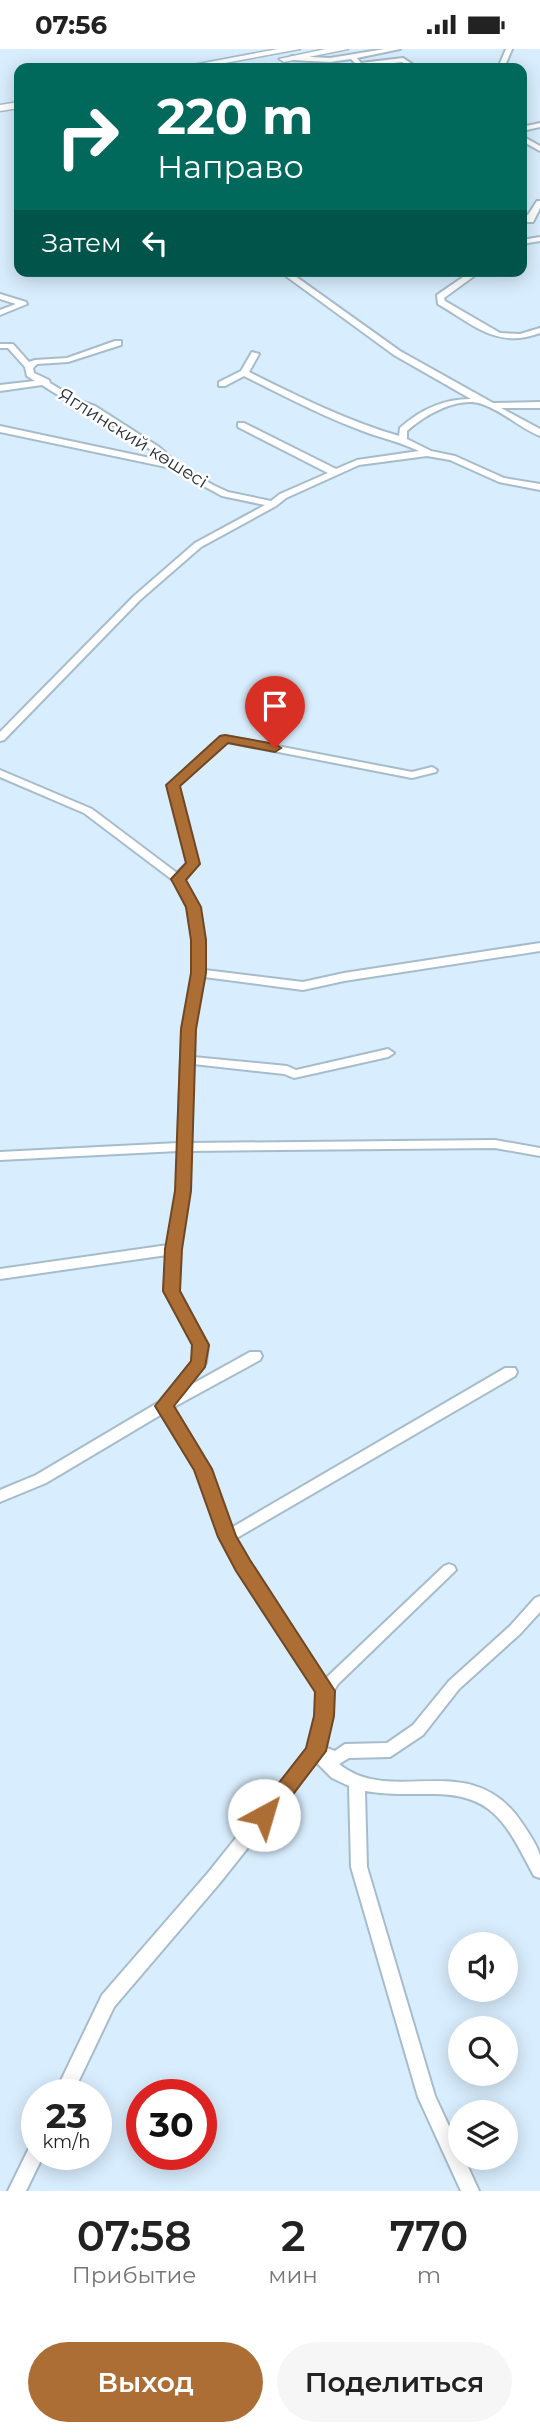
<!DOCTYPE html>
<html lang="ru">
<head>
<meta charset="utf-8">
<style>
	:root { --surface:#fff; --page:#f6f6f6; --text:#222; --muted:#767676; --accent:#ad6e36 }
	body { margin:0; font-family:Montserrat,sans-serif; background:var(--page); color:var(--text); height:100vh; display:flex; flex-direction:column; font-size:26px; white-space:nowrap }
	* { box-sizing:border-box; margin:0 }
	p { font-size:23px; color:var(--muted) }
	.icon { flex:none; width:38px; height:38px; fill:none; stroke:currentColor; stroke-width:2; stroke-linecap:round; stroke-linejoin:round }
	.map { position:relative; height:2142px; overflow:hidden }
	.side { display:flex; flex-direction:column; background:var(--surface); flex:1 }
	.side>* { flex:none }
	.top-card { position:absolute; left:14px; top:14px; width:513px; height:214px; border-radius:14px; box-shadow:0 4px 18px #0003; background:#00695c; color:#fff; overflow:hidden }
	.fabs { position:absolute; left:448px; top:1883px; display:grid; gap:14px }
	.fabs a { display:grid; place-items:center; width:70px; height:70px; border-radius:50%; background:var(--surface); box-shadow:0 4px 18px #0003; font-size:35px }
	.speed { position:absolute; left:21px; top:2030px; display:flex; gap:14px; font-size:35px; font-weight:700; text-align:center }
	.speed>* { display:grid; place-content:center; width:91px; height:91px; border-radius:50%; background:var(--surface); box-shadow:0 4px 18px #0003; line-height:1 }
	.speed small { font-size:18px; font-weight:400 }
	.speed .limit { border:10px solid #d22; background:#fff; color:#111 }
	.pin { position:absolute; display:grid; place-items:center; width:60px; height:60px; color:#fff; margin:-72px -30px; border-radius:50% 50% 50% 0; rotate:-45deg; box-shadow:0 0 7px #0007 }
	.pin .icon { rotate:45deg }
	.me { position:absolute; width:77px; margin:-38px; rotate:39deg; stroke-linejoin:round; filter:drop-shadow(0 0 5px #0008) }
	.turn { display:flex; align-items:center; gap:24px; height:147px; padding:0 28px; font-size:32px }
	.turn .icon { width:91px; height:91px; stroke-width:2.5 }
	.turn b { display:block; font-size:49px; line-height:60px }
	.then { display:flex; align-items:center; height:66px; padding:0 28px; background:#0003; gap:14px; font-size:26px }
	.eta { display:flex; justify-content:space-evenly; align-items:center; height:119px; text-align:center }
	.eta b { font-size:42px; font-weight:600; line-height:49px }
	.primary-button { display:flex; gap:14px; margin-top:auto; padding:14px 28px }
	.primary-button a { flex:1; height:80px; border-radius:42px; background:var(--accent); color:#fff; font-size:28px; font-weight:600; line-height:80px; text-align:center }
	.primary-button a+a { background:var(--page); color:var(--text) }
	.status { display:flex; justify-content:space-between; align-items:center; height:49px; padding:0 35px; background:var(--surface); direction:ltr }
	.status svg { height:19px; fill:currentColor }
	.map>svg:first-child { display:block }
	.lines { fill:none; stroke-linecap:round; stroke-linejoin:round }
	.street-casing { stroke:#a7bccb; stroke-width:4 }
	.secondary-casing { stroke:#a7bccb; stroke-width:3 }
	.street { fill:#fff; fill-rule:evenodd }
	.secondary { fill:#fff; fill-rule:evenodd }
	.route { fill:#ad6e36; stroke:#704823; stroke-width:2 }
	.labels { text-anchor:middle; stroke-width:5; stroke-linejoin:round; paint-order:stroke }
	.far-street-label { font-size:18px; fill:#283036; stroke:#fff }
</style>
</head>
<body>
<div class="status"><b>07:56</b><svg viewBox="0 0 49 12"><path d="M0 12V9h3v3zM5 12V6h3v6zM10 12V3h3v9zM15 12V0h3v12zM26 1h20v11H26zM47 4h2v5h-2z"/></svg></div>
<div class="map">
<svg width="540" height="2142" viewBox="0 0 540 2142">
	<rect width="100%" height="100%" fill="#d8edfd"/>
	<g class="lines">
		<g class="street-casing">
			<g id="street">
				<polygon points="385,0 400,0 357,9 361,14 403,9 418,19 411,19 402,13 359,18 351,10 330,13 292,11 289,9 292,7 330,9"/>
				<polygon points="506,0 512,0 504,19 498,19"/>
				<polygon points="540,74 540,78 522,82 522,78"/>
				<polygon points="522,87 540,97 540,102 522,92"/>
				<polygon points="537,152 540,152 540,159 533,173 527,173 522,169 522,164 528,166"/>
				<polygon points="540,188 540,192 522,195 522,191"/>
				<path d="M279 222H288L400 302 493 354 540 353V359H501L540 380V387C520 379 503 362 482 355 458 347 425 366 407 382V390L431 402 455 407 504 429 540 435V441L499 433 450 411 427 407 359 416 286 449 276 457 201 498 140 551 4 691 0 692V683L134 547 195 494 265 456 222 447 171 419 0 383V377L164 412 153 402 89 361 72 355 42 336 0 342V336L35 332 27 327 25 318 8 299H0V295H13L29 313 35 311 67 309 115 292H121V296L68 313 37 315 33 319 34 324 49 331 50 334 78 351 95 357 159 398 178 415 213 436 228 443 271 452 280 445 328 424 238 378V374H244L336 420 357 411 419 402C402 394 386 390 368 384 326 369 284 347 244 327L225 337H219V333L241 322 252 303 259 305 249 323C297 347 347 372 399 387L400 379C420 361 443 350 471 350L394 306Z"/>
				<path d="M472 222H481L444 249 445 252 500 284 520 285 540 279V284C497 300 474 276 438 255L437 246Z"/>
				<polygon points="0,245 26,253 27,255 0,266 0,261 16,255 0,250"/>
				<path d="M225 687 412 723 432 718 437 721 436 723 412 729 227 693 178 737 198 815 184 830 199 858 205 892V921L303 933 344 924 540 894V902L344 932 303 941 204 928 194 980 193 1008 287 1017 296 1021 388 1000 394 1004 388 1008 294 1029 284 1025 193 1015 191 1094 495 1091 540 1099V1107L495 1099 190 1102 189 1141 180 1200 178 1242 208 1296 206 1314 187 1338 250 1303H260L262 1307 260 1311 172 1359 210 1420 231 1479 505 1319H515L517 1323 515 1327 235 1490 248 1513 325 1630 444 1517 449 1515 454 1517 456 1521 338 1635 333 1643 332 1667 324 1698 335 1702 345 1695 387 1694 413 1676 449 1632 510 1577 535 1549 540 1547V1563L520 1585 459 1640 423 1686 390 1708 349 1709 339 1715C393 1759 471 1697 522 1774 528 1783 538 1797 540 1807 540 1814 540 1822 540 1829L534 1827C507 1777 495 1744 431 1745 409 1745 387 1746 365 1742L367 1818 435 2047 460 2101V2109H464L479 2142H461L418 2048 351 1818 349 1737 332 1729 316 1713 219 1835 114 1958 72 2046H54L102 1946 207 1825 308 1699 316 1667 317 1643 238 1521 220 1488 196 1421 162 1365 46 1434 0 1453V1441L36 1426 159 1353 192 1313 194 1296 164 1242 167 1206 0 1230V1220L168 1196 177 1141 178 1102 0 1111V1103L178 1094 182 980 193 924V892L187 858 174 832 84 764 0 728V721L92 760 177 824 187 814 168 736 221 688Z"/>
				<polygon points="37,2093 37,2105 44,2105 26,2142 8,2142 31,2095"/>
			</g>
		</g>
		<g class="secondary-casing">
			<g id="secondary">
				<polygon points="278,0 300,0 198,19 177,19"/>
				<polygon points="326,0 348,0 284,13 279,10"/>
				<polygon points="19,53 19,59 0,62 0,56"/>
			</g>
		</g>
		<use href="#street" class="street"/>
		<use href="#secondary" class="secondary"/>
	</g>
	<polygon class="route" points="225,686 275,695 281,699 275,703 228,694 180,737 200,815 186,831 201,858 206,891 206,924 196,980 191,1142 182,1200 180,1242 209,1296 205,1318 174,1357 212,1420 236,1487 250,1511 335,1642 334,1667 326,1702 272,1773 264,1775 257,1773 254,1766 306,1699 314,1667 315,1643 236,1522 218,1488 194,1421 155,1357 191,1312 192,1296 163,1242 165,1200 175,1142 181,980 191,924 191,891 186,858 171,830 186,814 166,736 220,687"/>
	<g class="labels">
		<g class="far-street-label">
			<text transform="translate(133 389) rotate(32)" y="6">Яглинский көшесі</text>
		</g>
	</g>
</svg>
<div class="fabs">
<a><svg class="icon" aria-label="sound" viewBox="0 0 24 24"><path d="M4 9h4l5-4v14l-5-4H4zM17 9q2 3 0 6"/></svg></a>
<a><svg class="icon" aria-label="search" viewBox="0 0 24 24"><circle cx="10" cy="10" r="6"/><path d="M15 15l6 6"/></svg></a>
<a><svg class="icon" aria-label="layers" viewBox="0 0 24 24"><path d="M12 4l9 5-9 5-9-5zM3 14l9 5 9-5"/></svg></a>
</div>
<div class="speed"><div>23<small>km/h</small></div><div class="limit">30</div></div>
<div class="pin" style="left:275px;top:699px;background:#d93025"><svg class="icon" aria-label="arrive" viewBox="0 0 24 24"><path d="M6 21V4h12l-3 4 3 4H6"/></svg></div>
<svg class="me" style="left:264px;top:1766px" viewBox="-20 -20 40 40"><circle r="19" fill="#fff"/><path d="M0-13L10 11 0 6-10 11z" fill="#ad6e36"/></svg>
<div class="top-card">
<div class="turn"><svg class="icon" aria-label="right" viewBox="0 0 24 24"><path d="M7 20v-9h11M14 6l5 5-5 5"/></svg><div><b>220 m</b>Направо</div></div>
<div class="then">Затем<svg class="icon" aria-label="left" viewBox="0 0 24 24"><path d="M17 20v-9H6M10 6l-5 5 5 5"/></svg></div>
</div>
</div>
<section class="side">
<div class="eta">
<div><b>07:58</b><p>Прибытие</p></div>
<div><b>2</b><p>мин</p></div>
<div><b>770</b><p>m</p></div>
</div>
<div class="primary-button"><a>Выход</a><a>Поделиться</a></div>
</section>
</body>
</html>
